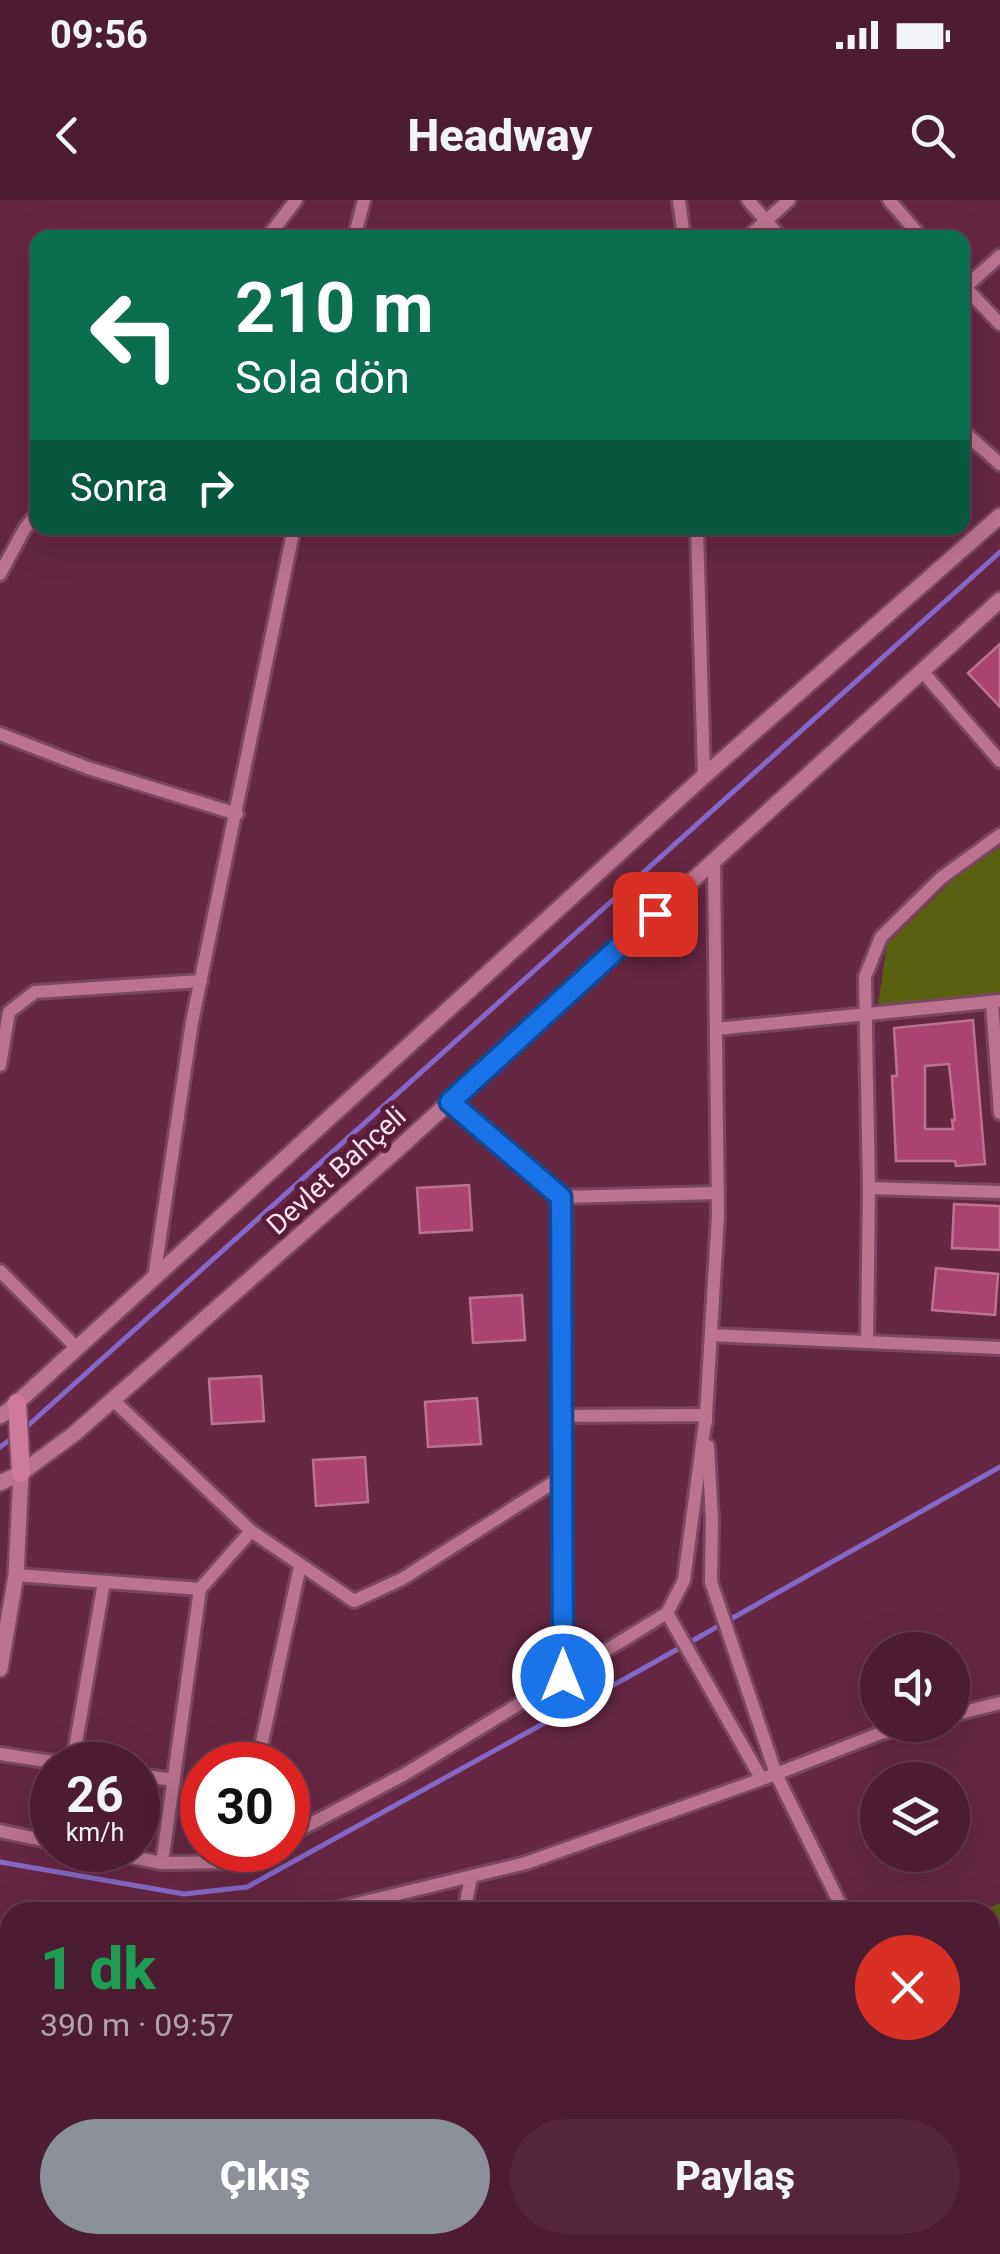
<!DOCTYPE html>
<html lang="tr">
<head>
<meta charset="utf-8">
<style>
	:root { --surface:#4c1d32; --page:#53263a; --text:#f1f3f6; --muted:#b2a2ac; --line:#633b4d; --accent:#8c9099 }
	body { margin:0; font-family:Roboto,sans-serif; background:var(--page); color:var(--text); height:100vh; display:flex; flex-direction:column; font-size:38px; white-space:nowrap }
	* { box-sizing:border-box; margin:0 }
	p { font-size:32px; color:var(--muted) }
	.icon { flex:none; width:55px; height:55px; fill:none; stroke:currentColor; stroke-width:2; stroke-linecap:round; stroke-linejoin:round }
	.map { position:relative; flex:1; overflow:hidden }
	.details { position:absolute; left:0px; top:1702px; width:1000px; height:352px; display:flex; flex-direction:column; background:var(--surface); border-radius:30px 30px 0 0; box-shadow:0 10px 40px #0002,0 0 0 2px var(--line) }
	.details>* { flex:none }
	.top-card { position:absolute; left:30px; top:30px; width:940px; height:305px; border-radius:20px; box-shadow:0 10px 40px #0002,0 0 0 2px var(--line); background:#0b6e4f; color:#fff; overflow:hidden }
	.buttons { position:absolute; left:860px; top:1432px; display:grid; gap:20px }
	.buttons a { display:grid; place-items:center; width:110px; height:110px; border-radius:50%; background:var(--surface); box-shadow:0 10px 40px #0002,0 0 0 2px var(--line); font-size:50px }
	.speed { position:absolute; left:30px; top:1542px; display:flex; gap:20px; font-size:50px; font-weight:700; text-align:center }
	.speed>* { display:grid; place-content:center; width:130px; height:130px; border-radius:50%; background:var(--surface); box-shadow:0 10px 40px #0002,0 0 0 2px var(--line); line-height:1 }
	.speed small { font-size:25px; font-weight:400 }
	.speed .limit { border:15px solid #d22; background:#fff; color:#111 }
	.pin { position:absolute; display:grid; place-items:center; width:85px; height:85px; color:#fff; margin:-42px; border-radius:20px; box-shadow:0 5px 15px #0006 }
	.me { position:absolute; width:110px; margin:-55px; rotate:0deg; stroke-linejoin:round; filter:drop-shadow(0 0 8px #0008) }
	.turn { display:flex; align-items:center; gap:35px; height:210px; padding:0 40px; font-size:45px }
	.turn .icon { width:130px; height:130px; stroke-width:2.5 }
	.turn b { display:block; font-size:70px; line-height:85px }
	.then { display:flex; align-items:center; height:95px; padding:0 40px; background:#0003; gap:20px; font-size:38px }
	.round { display:grid; place-items:center; flex:none; width:105px; height:105px; border-radius:52px; background:var(--page) }
	.head { display:flex; align-items:center; justify-content:space-between; height:170px; padding:0 40px }
	h1 { font-size:60px; font-weight:800; line-height:75px; color:#1e9e55 }
	.action { display:flex; gap:20px; margin-top:auto; padding:20px 40px }
	.action a { flex:1; height:115px; border-radius:60px; background:var(--accent); color:#fff; font-size:40px; font-weight:800; line-height:115px; text-align:center }
	.action a+a { background:var(--page); color:var(--text) }
	.status { display:flex; justify-content:space-between; align-items:center; height:70px; padding:0 50px; background:var(--surface); direction:ltr }
	.status svg { height:28px; fill:currentColor }
	header { display:flex; justify-content:space-between; align-items:center; height:130px; padding:0 40px; background:var(--surface); font-size:45px; font-weight:800 }
	.map>svg:first-child { display:block }
	.green { fill:#596111 }
	.lines { fill:none; stroke-linecap:round; stroke-linejoin:round }
	.stream { stroke:#8568c7; stroke-width:5 }
	.building { fill:#aa4370; stroke:#bb738f; stroke-width:2.5; fill-rule:evenodd }
	.minor-casing { stroke:#7b4760; stroke-width:18 }
	.tertiary-casing { stroke:#7b4760; stroke-width:20 }
	.secondary-casing { stroke:#7b4760; stroke-width:22 }
	.minor { stroke:#bb738f; stroke-width:12 }
	.tertiary { stroke:#bb738f; stroke-width:15 }
	.secondary { stroke:#ce7b9b; stroke-width:18 }
	.route-casing { stroke:#114b97; stroke-width:25 }
	.route { stroke:#1a73e8; stroke-width:18 }
	.labels { text-anchor:middle; stroke-width:10; stroke-linejoin:round; paint-order:stroke }
	.street-label { font-size:28px; fill:#fde4ec; stroke:#5a1c38 }
</style>
</head>
<body>
<div class="status"><b>09:56</b><svg viewBox="0 0 49 12"><path d="M0 12V9h3v3zM5 12V6h3v6zM10 12V3h3v9zM15 12V0h3v12zM26 1h20v11H26zM47 4h2v5h-2z"/></svg></div>
<header><svg class="icon" aria-label="back" viewBox="0 0 24 24"><path d="M15 5l-7 7 7 7"/></svg>Headway<svg class="icon" aria-label="search" viewBox="0 0 24 24"><circle cx="10" cy="10" r="6"/><path d="M15 15l6 6"/></svg></header>
<div class="map">
<svg width="1000" height="2054" viewBox="0 0 1000 2054">
	<rect width="100%" height="100%" fill="#662742"/>
	<g class="green">
		<polygon points="1000,647 1000,794 878,805 887,744 957,676"/>
		<polygon points="1000,1703 1000,1936 990,1914 990,1712 979,1712"/>
	</g>
	<g class="lines">
		<g class="stream">
			<polyline points="23,1230 1000,352"/>
			<polyline points="0,1247 14,1237"/>
			<polyline points="0,1662 184,1694 247,1687 637,1472 1000,1267"/>
		</g>
	</g>
	<g class="building">
		<polygon points="1000,444 1000,507 968,473"/>
		<path d="M973 820 985 964 956 966 955 961H896L892 876H897L894 828ZM949 864 955 920H952L953 929H925V866Z"/>
		<polygon points="469,985 472,1030 420,1033 417,988"/>
		<polygon points="954,1004 1000,1006 1000,1050 952,1048"/>
		<polygon points="936,1068 998,1074 995,1115 932,1110"/>
		<polygon points="522,1095 525,1140 473,1143 470,1098"/>
		<polygon points="261,1176 264,1221 212,1224 209,1179"/>
		<polygon points="477,1198 481,1244 428,1247 425,1202"/>
		<polygon points="365,1257 368,1302 316,1306 313,1260"/>
	</g>
	<g class="lines">
		<g class="minor-casing">
			<g id="minor">
				<polyline points="679,0 684,38"/>
				<polyline points="748,0 781,38"/>
				<polyline points="889,0 922,38"/>
				<polyline points="267,38 296,0"/>
				<polyline points="354,38 364,0"/>
				<polyline points="747,38 789,0"/>
				<polyline points="962,84 1000,124"/>
				<polyline points="962,90 1000,56"/>
				<polyline points="962,230 1000,264"/>
				<polyline points="697,328 704,576"/>
				<polyline points="0,374 25,328 38,312"/>
				<polyline points="922,471 1000,561"/>
				<polyline points="0,534 88,568 237,614"/>
				<polyline points="714,661 718,1015 706,1215 684,1380 667,1413 761,1578"/>
				<polyline points="992,802 1000,913"/>
				<polyline points="716,829 1000,801"/>
				<polyline points="0,865 9,812 35,792 201,781"/>
				<polyline points="449,902 561,997 718,993"/>
				<polyline points="869,988 1000,992"/>
				<polyline points="561,997 563,1476"/>
				<polyline points="0,1071 77,1148"/>
				<polyline points="154,1078 192,822 294,328"/>
				<polyline points="711,1135 1000,1148"/>
				<polyline points="867,1142 869,988 865,777 881,737 941,678 1000,635"/>
				<polyline points="113,1200 251,1331 354,1401 402,1379 562,1277"/>
				<polyline points="562,1216 706,1215 706,1222"/>
				<polyline points="708,1246 712,1320 711,1382 776,1574 844,1712"/>
				<polyline points="16,1375 200,1389"/>
				<polyline points="952,1515 1000,1503"/>
				<polyline points="0,1554 72,1565"/>
				<polyline points="72,1565 104,1382"/>
				<polyline points="257,1565 300,1366"/>
				<polyline points="138,1575 174,1580"/>
				<polyline points="0,1631 52,1642"/>
				<polyline points="288,1636 405,1574 667,1413"/>
				<polyline points="96,1650 162,1663 238,1662 261,1650"/>
				<polyline points="162,1663 200,1389 251,1331"/>
				<polyline points="323,1712 526,1663 776,1574 881,1533 914,1525"/>
				<polyline points="464,1712 471,1677"/>
				<polyline points="0,1786 10,1783"/>
				<polyline points="0,1889 10,1890"/>
				<polyline points="990,1997 1000,2010"/>
				<polyline points="299,2045 332,2054"/>
				<polyline points="604,2045 626,2054 638,2045"/>
				<polyline points="110,2054 112,2045"/>
				<polyline points="388,2054 390,2045"/>
				<polyline points="943,2054 953,2045"/>
			</g>
		</g>
		<g class="tertiary-casing">
			<g id="tertiary">
				<polyline points="0,1216 8,1211 704,576 1000,316"/>
				<polyline points="0,1283 21,1273"/>
				<polyline points="0,1469 16,1375 21,1273 74,1234 399,948 1000,400"/>
			</g>
		</g>
		<g class="secondary-casing">
			<polyline id="secondary" points="17,1203 21,1273"/>
		</g>
		<use href="#minor" class="minor"/>
		<use href="#tertiary" class="tertiary"/>
		<use href="#secondary" class="secondary"/>
	</g>
	<g class="lines">
		<g class="route-casing">
			<polyline id="route" points="563,1476 561,997 450,902 655,714"/>
		</g>
		<use href="#route" class="route"/>
	</g>
	<g class="labels">
		<g class="street-label">
			<text transform="translate(336 970) rotate(-42)" y="10">Devlet Bahçeli</text>
		</g>
	</g>
</svg>
<div class="buttons">
<a><svg class="icon" aria-label="sound" viewBox="0 0 24 24"><path d="M4 9h4l5-4v14l-5-4H4zM17 9q2 3 0 6"/></svg></a>
<a><svg class="icon" aria-label="layers" viewBox="0 0 24 24"><path d="M12 4l9 5-9 5-9-5zM3 14l9 5 9-5"/></svg></a>
</div>
<div class="speed"><div>26<small>km/h</small></div><div class="limit">30</div></div>
<div class="pin" style="left:655px;top:714px;background:#d93025"><svg class="icon" aria-label="arrive" viewBox="0 0 24 24"><path d="M6 21V4h12l-3 4 3 4H6"/></svg></div>
<svg class="me" style="left:563px;top:1476px" viewBox="-20 -20 40 40"><circle r="17" fill="#1a73e8" stroke="#fff" stroke-width="3"/><path d="M0-11L8 9 0 5-8 9z" fill="#fff"/></svg>
<div class="top-card">
<div class="turn"><svg class="icon" aria-label="left" viewBox="0 0 24 24"><path d="M17 20v-9H6M10 6l-5 5 5 5"/></svg><div><b>210 m</b>Sola dön</div></div>
<div class="then">Sonra<svg class="icon" aria-label="right" viewBox="0 0 24 24"><path d="M7 20v-9h11M14 6l5 5-5 5"/></svg></div>
</div>
<section class="details">
<div class="head"><div><h1>1 dk</h1><p>390 m · 09:57</p></div><a class="round" style="background:#d93025;color:#fff"><svg class="icon" aria-label="close" viewBox="0 0 24 24"><path d="M6 6l12 12M18 6L6 18"/></svg></a></div>
<div class="action"><a>Çıkış</a><a>Paylaş</a></div>
</section>
</div>
</body>
</html>
